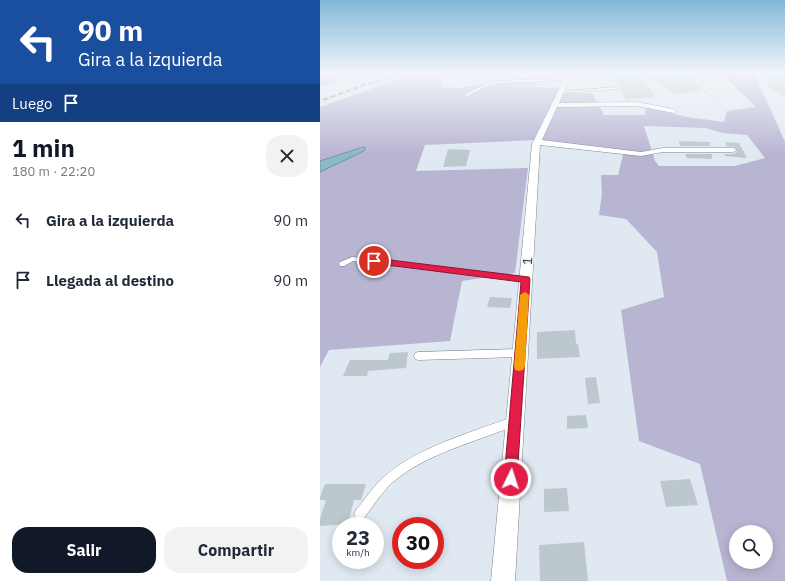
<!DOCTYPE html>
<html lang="es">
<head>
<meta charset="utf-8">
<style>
	:root { --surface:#fff; --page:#f2f2f3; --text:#1f2937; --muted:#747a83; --accent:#111827 }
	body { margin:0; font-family:"IBM Plex Sans",sans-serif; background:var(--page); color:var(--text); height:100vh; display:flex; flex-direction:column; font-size:15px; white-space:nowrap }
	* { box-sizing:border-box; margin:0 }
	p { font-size:13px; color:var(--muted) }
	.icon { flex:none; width:22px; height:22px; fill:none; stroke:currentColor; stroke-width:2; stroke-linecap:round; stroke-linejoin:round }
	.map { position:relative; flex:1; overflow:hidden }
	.sheet { display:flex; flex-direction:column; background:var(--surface); width:320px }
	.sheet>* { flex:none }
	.hud { background:#1a4fa0; color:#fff; overflow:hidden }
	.fabs { position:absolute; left:409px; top:525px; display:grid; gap:8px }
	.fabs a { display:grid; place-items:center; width:44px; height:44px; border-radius:50%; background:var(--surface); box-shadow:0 2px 10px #0003; font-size:20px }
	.speed { position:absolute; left:12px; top:517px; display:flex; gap:8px; font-size:20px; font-weight:700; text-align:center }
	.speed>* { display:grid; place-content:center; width:52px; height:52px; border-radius:50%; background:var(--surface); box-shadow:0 2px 10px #0003; line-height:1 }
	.speed small { font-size:10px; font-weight:400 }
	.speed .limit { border:6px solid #d22; background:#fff; color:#111 }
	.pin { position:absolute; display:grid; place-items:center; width:34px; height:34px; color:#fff; margin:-17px; border:2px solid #fff; border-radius:50%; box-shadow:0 1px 4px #0007 }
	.me { position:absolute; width:44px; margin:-22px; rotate:4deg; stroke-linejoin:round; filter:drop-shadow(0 0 3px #0008) }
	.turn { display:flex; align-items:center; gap:14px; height:84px; padding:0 12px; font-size:18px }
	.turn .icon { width:52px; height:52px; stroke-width:2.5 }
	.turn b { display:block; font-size:28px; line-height:34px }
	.then { display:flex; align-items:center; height:38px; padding:0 12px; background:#0003; gap:8px; font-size:15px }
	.round { display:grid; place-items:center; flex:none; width:42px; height:42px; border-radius:16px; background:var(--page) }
	.summary { display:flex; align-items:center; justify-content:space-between; height:68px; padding:0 12px }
	h1 { font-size:24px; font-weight:700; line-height:30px; color:var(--accent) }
	.cta { display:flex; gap:8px; margin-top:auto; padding:8px 12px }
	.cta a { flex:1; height:46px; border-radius:16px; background:var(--accent); color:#fff; font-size:16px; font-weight:700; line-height:46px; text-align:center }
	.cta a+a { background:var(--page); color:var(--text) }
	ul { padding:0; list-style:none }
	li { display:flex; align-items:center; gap:12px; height:60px; padding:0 12px }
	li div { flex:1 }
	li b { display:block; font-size:15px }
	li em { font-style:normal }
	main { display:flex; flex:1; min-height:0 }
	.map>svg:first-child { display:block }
	.green { fill:#b8b5d3; fill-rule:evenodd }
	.water { fill:#8abbc2; stroke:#71949a }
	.building { fill:#bcc8cd }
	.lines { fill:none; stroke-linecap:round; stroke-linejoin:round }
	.service-casing { stroke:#7d858d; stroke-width:1 }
	.minor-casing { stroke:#7d858d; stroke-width:1 }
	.path { stroke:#939aa0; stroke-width:1; stroke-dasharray:2 1; stroke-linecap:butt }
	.service { fill:#fff; fill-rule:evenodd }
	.minor { fill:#fff; fill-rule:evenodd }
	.rail-casing { stroke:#878d93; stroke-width:2 }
	.rail { stroke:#edf6ff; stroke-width:1.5; stroke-dasharray:4; stroke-linecap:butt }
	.route { fill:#e11d48; stroke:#92132f }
	.slow { fill:#f59e0b }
	.labels { text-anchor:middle; stroke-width:3; stroke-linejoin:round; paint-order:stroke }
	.street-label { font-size:13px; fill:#373a3d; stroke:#edf6ff }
</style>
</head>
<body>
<main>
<section class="sheet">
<div class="hud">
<div class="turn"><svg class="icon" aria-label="left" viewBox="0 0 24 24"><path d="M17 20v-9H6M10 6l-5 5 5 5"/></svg><div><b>90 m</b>Gira a la izquierda</div></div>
<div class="then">Luego<svg class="icon" aria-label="arrive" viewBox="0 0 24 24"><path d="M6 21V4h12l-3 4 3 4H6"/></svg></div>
</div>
<div class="summary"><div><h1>1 min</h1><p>180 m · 22:20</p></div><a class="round"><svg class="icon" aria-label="close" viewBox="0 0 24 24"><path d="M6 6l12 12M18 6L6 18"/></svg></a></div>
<ul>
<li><svg class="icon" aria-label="left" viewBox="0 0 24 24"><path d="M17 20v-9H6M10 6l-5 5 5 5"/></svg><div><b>Gira a la izquierda</b></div><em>90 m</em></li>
<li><svg class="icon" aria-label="arrive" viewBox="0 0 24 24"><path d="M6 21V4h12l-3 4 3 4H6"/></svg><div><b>Llegada al destino</b></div><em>90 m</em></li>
</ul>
<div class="cta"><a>Salir</a><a>Compartir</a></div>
</section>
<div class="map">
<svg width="465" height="581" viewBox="0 0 465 581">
	<rect width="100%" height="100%" fill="#e0e9f2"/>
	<g class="green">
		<polygon points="0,73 23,73 14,83 0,87"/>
		<path d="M97 73H121L123 87 141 88 174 81 231 77 234 78C225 79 219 79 214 87L240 88 238 93H272L284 115H325L326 107 367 117 404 122 407 111 436 107 401 73H434L465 142V581H407L380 464 319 441 301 310 344 297 337 252 306 219 279 215 282 193 281 175H298L304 151 217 140 105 145 96 171 208 168 195 273 142 281 130 341 9 350 0 367V107ZM324 126 386 128 402 133 427 135 445 158 415 166H339L335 161ZM416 532H446V562H416Z"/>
	</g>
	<polygon class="water" points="43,147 45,147 45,150 40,153 0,172 0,161"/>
	<g class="building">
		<polygon points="291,73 320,73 335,97 306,99"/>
		<polygon points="363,73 382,73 382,75 373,82 382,90 357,94 329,79 364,74"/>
		<polygon points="443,73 465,73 465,98 444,83 457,83"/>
		<polygon points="358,141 390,142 390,146 361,146"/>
		<polygon points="406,142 419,143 427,158 405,156 405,154 413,154 418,151 414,147 406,146"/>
		<polygon points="128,149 150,150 146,166 123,167"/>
		<polygon points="365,154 392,154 392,157 391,157 392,159 367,158"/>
		<polygon points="170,297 192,298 190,308 167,307"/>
		<polygon points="255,330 256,344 258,344 260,357 217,359 217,332"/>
		<polygon points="88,352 86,368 48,371 47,376 23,376 30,360 68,360 70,353"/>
		<polygon points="276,377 280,403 268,404 265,378"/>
		<polygon points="266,415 268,428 247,429 247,416"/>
		<polygon points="370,479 378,505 346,507 340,481"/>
		<polygon points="5,484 46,484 41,500 34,500 28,524 0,526 0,519 6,500 0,500 0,497"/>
		<polygon points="247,488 249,511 224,512 224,489"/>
		<polygon points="264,542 268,581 220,581 219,545"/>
	</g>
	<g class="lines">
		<g class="service-casing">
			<g id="service">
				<polygon points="143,73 164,73 143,75 142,74"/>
				<polygon points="384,73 387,73 386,77 378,82 396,94 396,96 394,96 374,82 384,76"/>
				<polygon points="247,78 248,80 178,83 169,85 147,96 144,95 167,83 178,81"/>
				<polygon points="297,87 298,89 240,93 238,92"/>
				<polygon points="32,257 206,277 209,279 206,281 33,261 24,266 20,266 19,264 20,262"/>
				<polygon points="200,349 203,350 204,353 203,356 200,357 98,360 95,359 94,356 95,353 98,352"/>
				<path d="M193 417 196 419 198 422 196 425C156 442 107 453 73 482 62 492 53 506 44 518L40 520 36 518 34 514 36 510C46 498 54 485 66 475 97 448 154 431 193 417Z"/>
			</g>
		</g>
		<g class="minor-casing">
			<polygon id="minor" points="252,73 259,73 249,80 239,103 317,102 354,109 357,111 354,113 317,106 237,107 222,140 321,152 343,148 413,148 417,150 413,152 343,152 321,156 220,145 195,581 171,581 212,144 244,79"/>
		</g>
		<polyline class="path" points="402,73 426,96"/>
		<use href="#service" class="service"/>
		<use href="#minor" class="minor"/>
		<g class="rail-casing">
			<polyline id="rail" points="0,101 47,84 85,73"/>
		</g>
		<use href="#rail" class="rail"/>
	</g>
	<linearGradient id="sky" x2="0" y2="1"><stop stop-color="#82b7d9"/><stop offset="0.47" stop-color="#f1f5f9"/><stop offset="1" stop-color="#f1f5f9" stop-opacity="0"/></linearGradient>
	<rect width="465" height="155" fill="url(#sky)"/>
	<polygon class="route" points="54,258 209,277 210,279 197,479 195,484 191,486 186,484 184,479 201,282 51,263 49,261"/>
	<polygon class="slow" points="205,292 209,295 205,366 203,370 199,371 195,370 194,366 200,295"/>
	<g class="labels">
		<g class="street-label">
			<text transform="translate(207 261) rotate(-86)" y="5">1</text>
		</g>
	</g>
</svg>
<div class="fabs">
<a><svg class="icon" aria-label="search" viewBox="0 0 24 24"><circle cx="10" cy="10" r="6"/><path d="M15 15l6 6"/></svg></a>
</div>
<div class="speed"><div>23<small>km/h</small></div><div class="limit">30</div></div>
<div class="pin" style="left:54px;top:261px;background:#d93025"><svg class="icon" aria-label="arrive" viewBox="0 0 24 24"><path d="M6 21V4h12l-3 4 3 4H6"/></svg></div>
<svg class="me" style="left:191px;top:479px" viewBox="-20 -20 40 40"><circle r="17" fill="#e11d48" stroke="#fff" stroke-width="3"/><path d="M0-11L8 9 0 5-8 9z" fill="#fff"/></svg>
</div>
</main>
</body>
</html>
